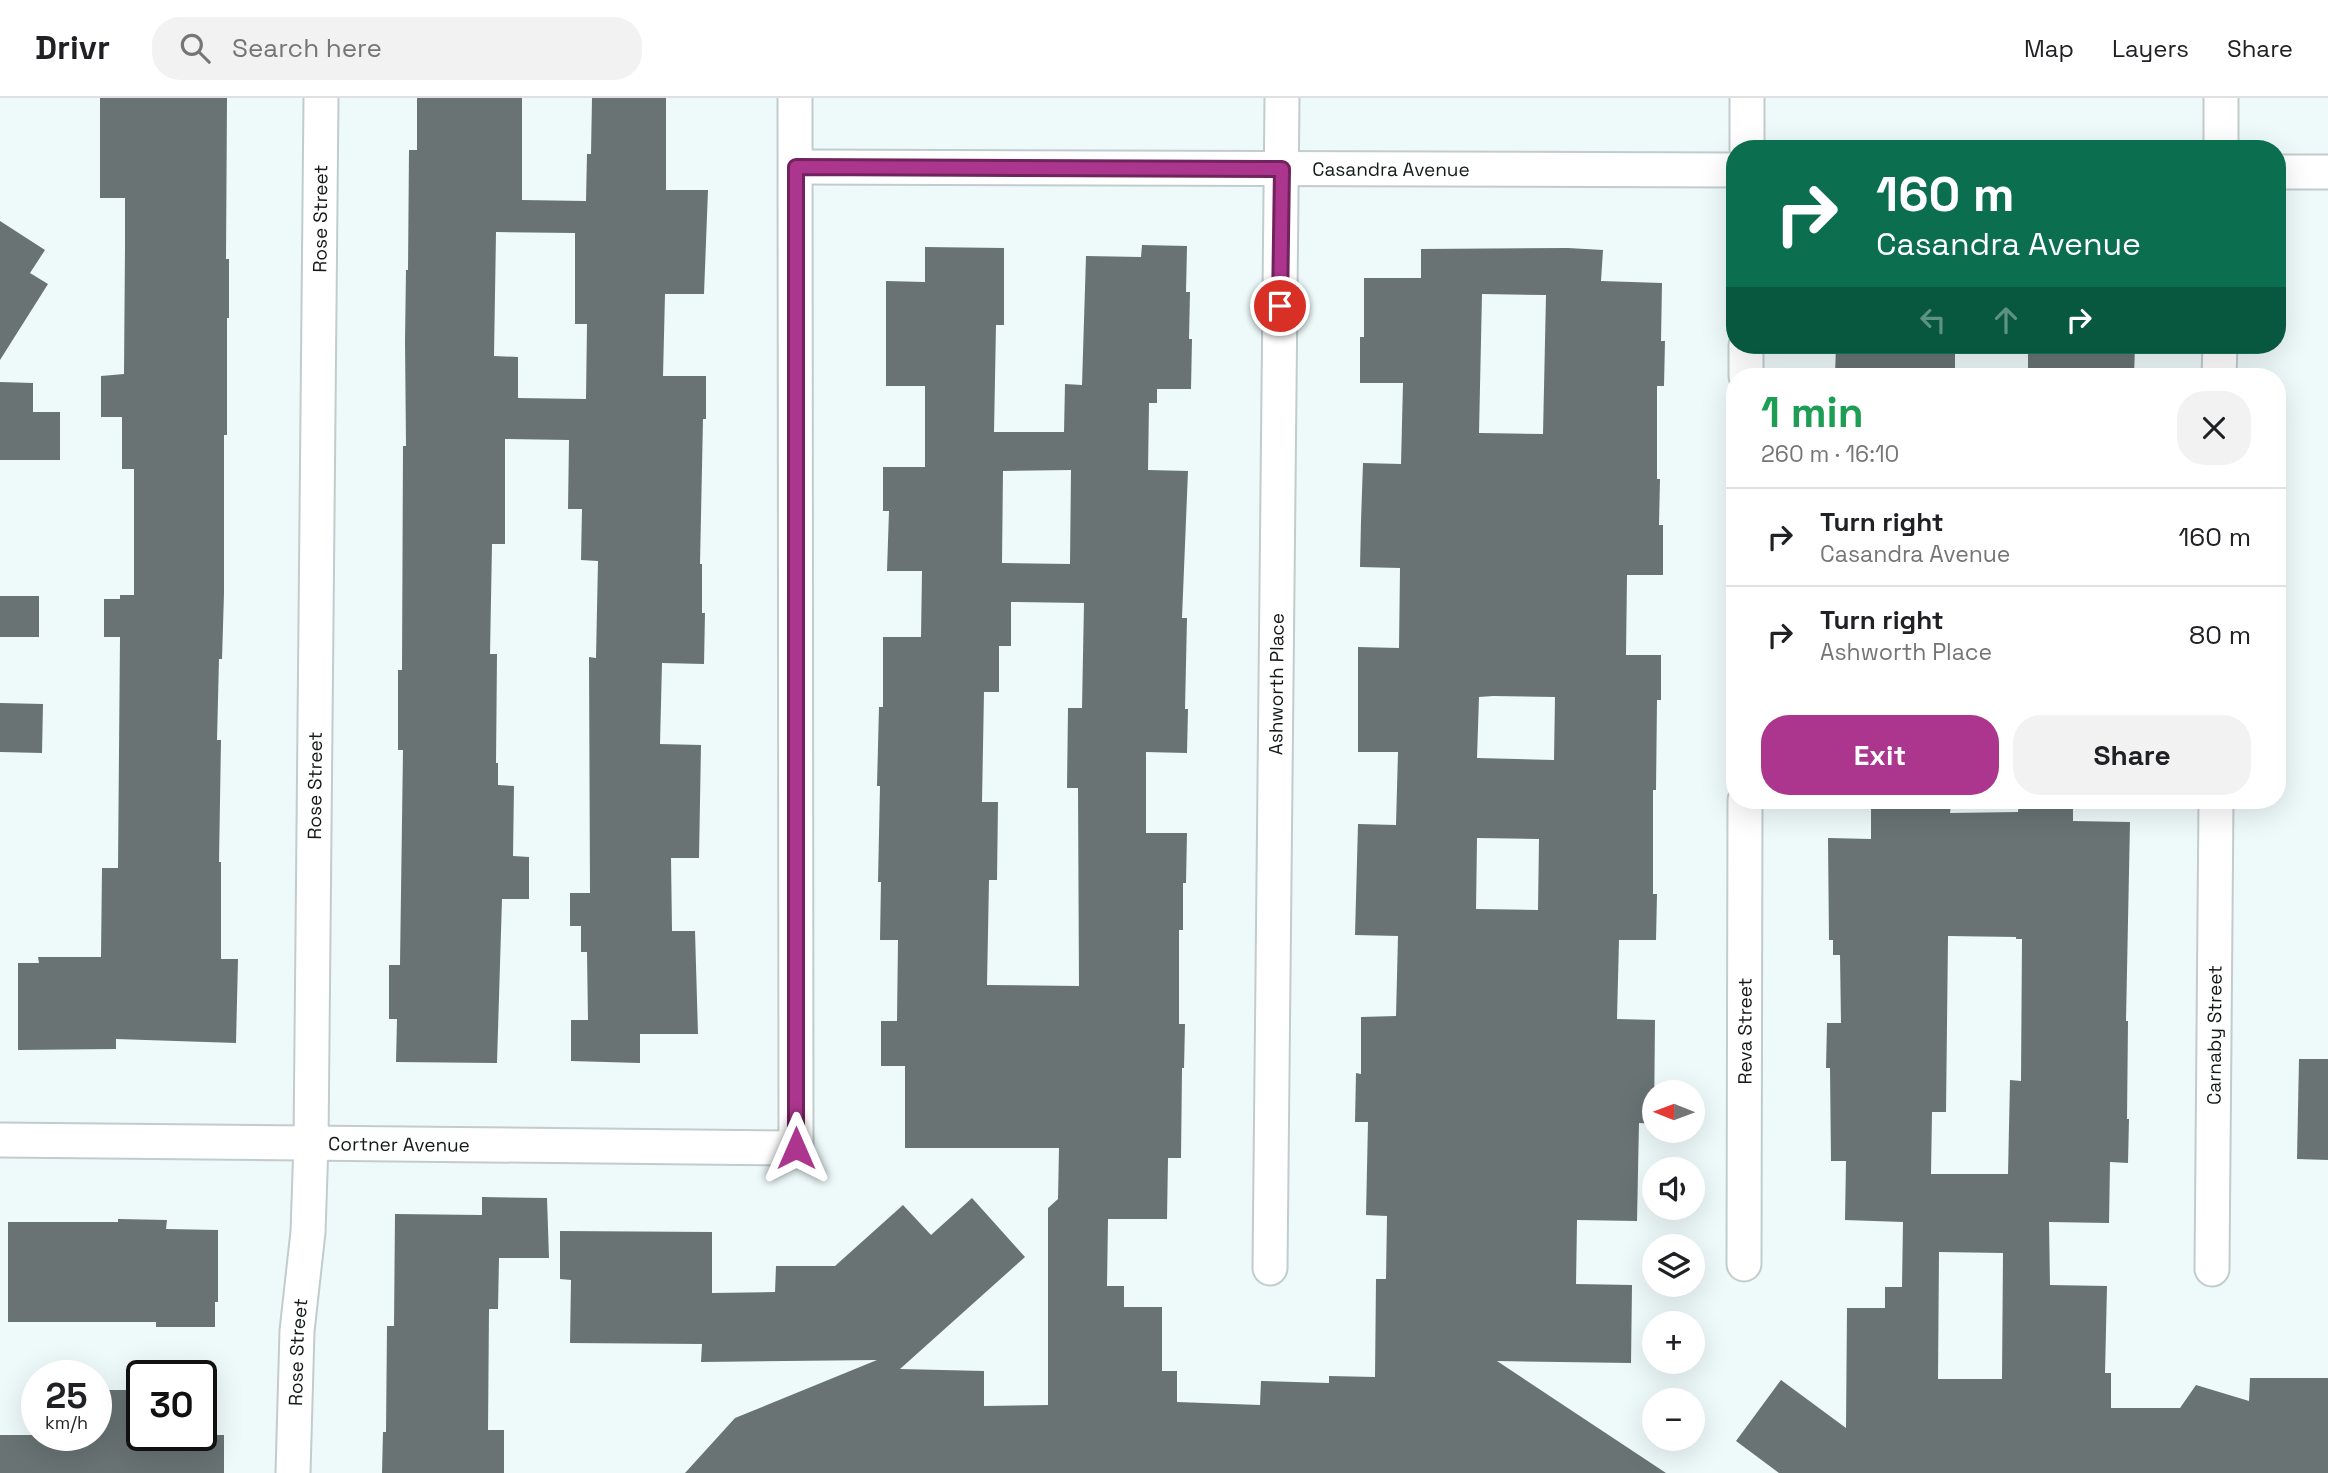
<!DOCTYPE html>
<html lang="en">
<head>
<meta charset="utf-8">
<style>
	:root { --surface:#fff; --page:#f2f2f2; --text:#202124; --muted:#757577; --line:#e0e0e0; --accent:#ac368d }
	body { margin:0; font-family:"Space Grotesk",sans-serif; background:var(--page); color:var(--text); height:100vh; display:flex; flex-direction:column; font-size:26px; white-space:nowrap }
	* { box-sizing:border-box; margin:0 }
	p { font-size:23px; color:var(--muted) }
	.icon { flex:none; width:38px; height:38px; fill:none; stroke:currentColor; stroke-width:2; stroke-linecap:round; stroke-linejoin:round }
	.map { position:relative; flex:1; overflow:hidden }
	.details { position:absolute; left:1726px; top:270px; width:560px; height:441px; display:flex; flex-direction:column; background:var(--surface); border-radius:28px; box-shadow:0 7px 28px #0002 }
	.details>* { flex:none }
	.hud { position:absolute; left:1726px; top:42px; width:560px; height:214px; border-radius:28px; box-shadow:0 7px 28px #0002; background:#0b6e4f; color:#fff; overflow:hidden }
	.needle { width:46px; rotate:271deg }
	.tools { position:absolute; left:1642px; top:982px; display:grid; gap:14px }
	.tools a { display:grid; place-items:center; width:63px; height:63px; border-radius:50%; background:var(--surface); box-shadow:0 7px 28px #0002; font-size:35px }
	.speed { position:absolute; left:21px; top:1262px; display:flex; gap:14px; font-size:35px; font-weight:700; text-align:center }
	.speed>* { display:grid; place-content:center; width:91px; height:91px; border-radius:50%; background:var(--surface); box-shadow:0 7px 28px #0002; line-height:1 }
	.speed small { font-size:18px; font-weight:400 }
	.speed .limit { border:4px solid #111; border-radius:10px; background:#fff; color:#111 }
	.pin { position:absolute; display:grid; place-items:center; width:60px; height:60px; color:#fff; margin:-30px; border:4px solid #fff; border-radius:50%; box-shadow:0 2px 7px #0007 }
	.me { position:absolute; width:77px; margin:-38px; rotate:0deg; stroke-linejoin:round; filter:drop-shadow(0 0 5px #0008) }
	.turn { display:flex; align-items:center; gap:24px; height:147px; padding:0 35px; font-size:32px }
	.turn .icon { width:91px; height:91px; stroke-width:2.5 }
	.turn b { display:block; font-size:49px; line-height:60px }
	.lanes { display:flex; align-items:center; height:66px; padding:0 35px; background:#0003; justify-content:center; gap:35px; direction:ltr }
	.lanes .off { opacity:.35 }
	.round { display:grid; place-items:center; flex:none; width:74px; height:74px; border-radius:28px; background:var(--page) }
	.overview { display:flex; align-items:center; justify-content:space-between; height:119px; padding:0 35px }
	h1 { font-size:42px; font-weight:700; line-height:52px; color:#1e9e55 }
	.button { display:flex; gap:14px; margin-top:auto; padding:14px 35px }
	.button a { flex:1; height:80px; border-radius:28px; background:var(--accent); color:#fff; font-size:28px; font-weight:700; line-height:80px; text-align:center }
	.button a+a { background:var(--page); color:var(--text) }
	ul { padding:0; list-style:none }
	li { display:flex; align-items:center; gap:21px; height:98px; padding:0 35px; border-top:2px solid var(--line) }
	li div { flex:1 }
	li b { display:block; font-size:26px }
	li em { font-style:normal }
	header { display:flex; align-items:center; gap:42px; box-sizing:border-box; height:98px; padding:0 35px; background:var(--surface); border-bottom:2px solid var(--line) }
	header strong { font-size:33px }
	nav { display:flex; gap:38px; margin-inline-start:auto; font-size:24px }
	.search { width:490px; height:63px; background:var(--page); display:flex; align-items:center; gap:18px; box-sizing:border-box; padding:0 24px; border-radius:28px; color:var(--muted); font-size:26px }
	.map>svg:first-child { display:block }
	.building { fill:#697374; fill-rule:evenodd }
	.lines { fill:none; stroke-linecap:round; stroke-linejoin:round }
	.street-casing { stroke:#c1cccc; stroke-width:37 }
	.street { stroke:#fff; stroke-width:33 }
	.route-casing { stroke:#70235c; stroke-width:18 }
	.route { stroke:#ac368d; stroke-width:12 }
	.labels { text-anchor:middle; stroke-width:7; stroke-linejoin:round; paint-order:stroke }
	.street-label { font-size:19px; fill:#151919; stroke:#fff }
</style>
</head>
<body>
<header>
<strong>Drivr</strong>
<div class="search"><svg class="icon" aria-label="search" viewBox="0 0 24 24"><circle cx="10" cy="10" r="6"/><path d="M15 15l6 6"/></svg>Search here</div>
<nav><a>Map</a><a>Layers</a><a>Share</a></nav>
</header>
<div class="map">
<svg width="2328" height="1375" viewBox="0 0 2328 1375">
	<rect width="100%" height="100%" fill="#eef9f9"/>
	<g class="building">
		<polygon points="100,0 227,0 226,161 229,161 229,220 227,220 227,337 224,337 224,495 222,561 219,561 217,642 221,642 219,764 221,764 221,861 238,861 236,945 116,941 116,951 18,952 18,865 39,865 38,859 101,859 102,770 118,770 120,539 104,539 104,501 120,501 120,497 134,497 134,371 122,371 122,319 101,319 101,278 124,276 125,149 125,100 100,100"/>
		<path d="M417 0H522V102L586 103 587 56H591L592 0H666V92H708L704 196H665L663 278H706V321H703L700 466H702V515H705L704 566 662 565 660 646 701 647 699 760H671L672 833H695L698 936H640V965L571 963V922H588L587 854H581V828H570V795H590L589 559 596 560 598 463 581 462 582 411H568L569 342 505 341V446H492L490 556H497L496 665H498V687L514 688 513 758 529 759V801H502L497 965 396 964 397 921H389V867H400L403 652H398V572H402L403 348H406L405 243 406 172H408L409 52H417ZM496 134 575 135V226H587L586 301 518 300V259L494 258Z"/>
		<polygon points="0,123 45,152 30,175 48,186 0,262"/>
		<path d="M1142 147 1187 148 1186 194H1190L1189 241H1192L1191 291H1157V305H1149L1148 372 1188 373 1182 520H1187L1185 611H1188L1187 655 1146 654V735H1187L1186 785H1183V832H1179V926H1185L1184 970H1182L1181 1060H1168L1167 1121H1108L1107 1188H1124V1209H1162V1273H1177V1304L1260 1307 1261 1283 1329 1285V1278L1375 1279 1376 1181H1386L1387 1118 1366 1117 1368 1024H1355L1356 975 1361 976V919L1396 918 1398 838 1355 837 1358 726 1396 727 1398 654H1358V549L1399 550 1400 470 1360 469 1361 423 1363 365 1401 366 1403 285H1360V239H1364V180H1421V151L1568 150 1603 152 1601 183 1662 185 1661 243H1665L1664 288H1657V381H1660L1659 427H1663V477H1627L1626 557H1661V602H1657L1656 692H1653V796H1657L1656 842H1619L1617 921 1655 922 1654 1026 1639 1025 1637 1123 1577 1122 1576 1186 1632 1187 1631 1265 1497 1263 1666 1375H685L735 1320 877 1262 701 1264 702 1246 570 1245 571 1182 560 1181V1133L712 1134V1195L775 1194 776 1168H835L903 1107 931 1137 972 1100 1025 1159 900 1271 984 1273V1308L1048 1307V1110L1058 1101 1059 1050H905V968H881V923H897L898 842H880L881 784H878L880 688H877L879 609H883V539H921L922 473H887L889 413H883V369H925V288H886V183L925 184V149L1004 150V227H996L994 334H1064L1065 286 1082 287 1086 158 1141 159ZM1482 196 1546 197 1543 336 1479 335ZM1071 372 1070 466 1002 465 1003 373ZM1011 504 1084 505 1082 610H1068L1067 690H1078L1079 888 987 887 989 782H997L998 704H982L984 594H999V548H1011ZM1493 598 1555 599 1554 662 1477 660 1479 599ZM1477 740 1539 741 1538 812 1476 811Z"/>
		<polygon points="1836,247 1955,247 1955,278 1835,278"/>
		<polygon points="2028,247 2135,247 2134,278 2028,278"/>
		<polygon points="0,284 33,285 33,314 60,314 60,362 0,362"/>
		<rect x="0" y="498" width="39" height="41"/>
		<polygon points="0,605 43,606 42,655 0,654"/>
		<path d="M2019 702H2073V723L2130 724 2126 923H2128L2127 1021H2129L2128 1065 2110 1064 2109 1125 2049 1124 2050 1187 2107 1188 2105 1275H2111V1310H2180L2196 1287 2249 1303 2250 1280H2328V1375H1779L1736 1343 1781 1282 1846 1330 1847 1210H1885V1189H1902L1903 1124 1845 1122 1846 1063H1831L1830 970H1826L1827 925H1841L1840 857H1833V842H1829L1828 740 1871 741V705L1951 707 1950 715 2018 714ZM1948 838 2016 839V841H2022L2021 983 2010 982 2008 1076H1931L1932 1014H1946ZM1939 1154 2003 1155 2002 1281H1938Z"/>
		<polygon points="2299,961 2328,961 2328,1062 2297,1061"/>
		<polygon points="482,1099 547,1100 549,1160 499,1160 498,1211 489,1211 488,1332 504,1332 504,1375 382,1375 383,1334 386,1334 387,1228 394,1228 395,1116 482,1117"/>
		<polygon points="118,1121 167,1122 166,1131 218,1132 218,1204 215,1204 215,1229 156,1229 156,1224 8,1224 8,1124 118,1124"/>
		<polygon points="99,1292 129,1292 129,1337 224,1337 224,1375 0,1375 0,1337 96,1337 96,1294 99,1294"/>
	</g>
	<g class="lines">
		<g class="street-casing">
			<g id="street">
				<polyline points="2221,0 2221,51"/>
				<polyline points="1747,51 1747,0"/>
				<path id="s1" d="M796 69 1734 72"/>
				<polyline points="2277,74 2328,74"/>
				<polyline points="1746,278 1746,247"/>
				<polyline points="2219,278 2220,247"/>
				<path id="s2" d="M0 1042 796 1050 795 0"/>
				<path id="s3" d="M1744 1166 1745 702"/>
				<path id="s4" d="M1270 1170 1282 0"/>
				<path id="s5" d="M2212 1171 2216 702"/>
				<path id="s6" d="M293 1375 297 1233 308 1134 311 1045 321 0"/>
			</g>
		</g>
		<use href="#street" class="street"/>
	</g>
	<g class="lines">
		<g class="route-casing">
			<polyline id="route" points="796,1050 796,69 1282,71 1280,208"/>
		</g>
		<use href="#route" class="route"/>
	</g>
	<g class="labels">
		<g class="street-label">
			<text dy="7" stroke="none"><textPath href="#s1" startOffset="595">Casandra Avenue</textPath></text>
			<text dy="7" stroke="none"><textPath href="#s6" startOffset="1255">Rose Street</textPath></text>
			<text dy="7" stroke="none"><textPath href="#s4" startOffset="584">Ashworth Place</textPath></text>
			<text dy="7" stroke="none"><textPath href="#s6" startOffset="688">Rose Street</textPath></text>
			<text dy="7" stroke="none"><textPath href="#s3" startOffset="233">Reva Street</textPath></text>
			<text dy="7" stroke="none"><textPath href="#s5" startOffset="234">Carnaby Street</textPath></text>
			<text dy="7" stroke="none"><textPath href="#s2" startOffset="399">Cortner Avenue</textPath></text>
			<text dy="7" stroke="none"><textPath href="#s6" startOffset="121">Rose Street</textPath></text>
		</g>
	</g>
</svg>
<div class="tools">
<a><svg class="needle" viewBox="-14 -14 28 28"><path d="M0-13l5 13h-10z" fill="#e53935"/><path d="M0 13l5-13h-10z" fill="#757577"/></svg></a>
<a><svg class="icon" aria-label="sound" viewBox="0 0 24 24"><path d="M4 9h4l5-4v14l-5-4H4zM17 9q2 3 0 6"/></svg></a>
<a><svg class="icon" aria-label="layers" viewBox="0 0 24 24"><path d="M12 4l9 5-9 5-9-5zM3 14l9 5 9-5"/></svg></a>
<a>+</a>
<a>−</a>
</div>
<div class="speed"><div>25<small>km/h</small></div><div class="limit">30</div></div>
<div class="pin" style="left:1280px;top:208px;background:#d93025"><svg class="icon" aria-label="arrive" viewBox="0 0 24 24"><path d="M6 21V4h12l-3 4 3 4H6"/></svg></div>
<svg class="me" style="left:796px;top:1050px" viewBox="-20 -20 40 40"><path d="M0-17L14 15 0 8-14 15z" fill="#ac368d" stroke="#fff" stroke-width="4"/></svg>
<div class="hud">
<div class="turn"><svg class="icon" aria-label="right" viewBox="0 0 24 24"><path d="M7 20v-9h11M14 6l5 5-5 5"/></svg><div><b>160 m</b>Casandra Avenue</div></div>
<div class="lanes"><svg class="icon off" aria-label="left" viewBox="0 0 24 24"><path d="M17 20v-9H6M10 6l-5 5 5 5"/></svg><svg class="icon off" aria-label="ahead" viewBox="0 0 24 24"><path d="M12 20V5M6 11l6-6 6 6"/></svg><svg class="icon" aria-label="right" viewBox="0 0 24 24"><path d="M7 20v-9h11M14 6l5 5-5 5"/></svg></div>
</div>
<section class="details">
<div class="overview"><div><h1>1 min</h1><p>260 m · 16:10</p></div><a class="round"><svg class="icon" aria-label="close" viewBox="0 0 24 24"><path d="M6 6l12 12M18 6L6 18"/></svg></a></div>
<ul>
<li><svg class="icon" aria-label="right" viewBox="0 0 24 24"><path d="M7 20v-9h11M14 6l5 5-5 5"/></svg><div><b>Turn right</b><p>Casandra Avenue</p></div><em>160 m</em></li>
<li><svg class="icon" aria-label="right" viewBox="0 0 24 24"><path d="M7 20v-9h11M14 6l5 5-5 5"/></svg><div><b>Turn right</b><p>Ashworth Place</p></div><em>80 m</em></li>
</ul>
<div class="button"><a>Exit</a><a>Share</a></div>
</section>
</div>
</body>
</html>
